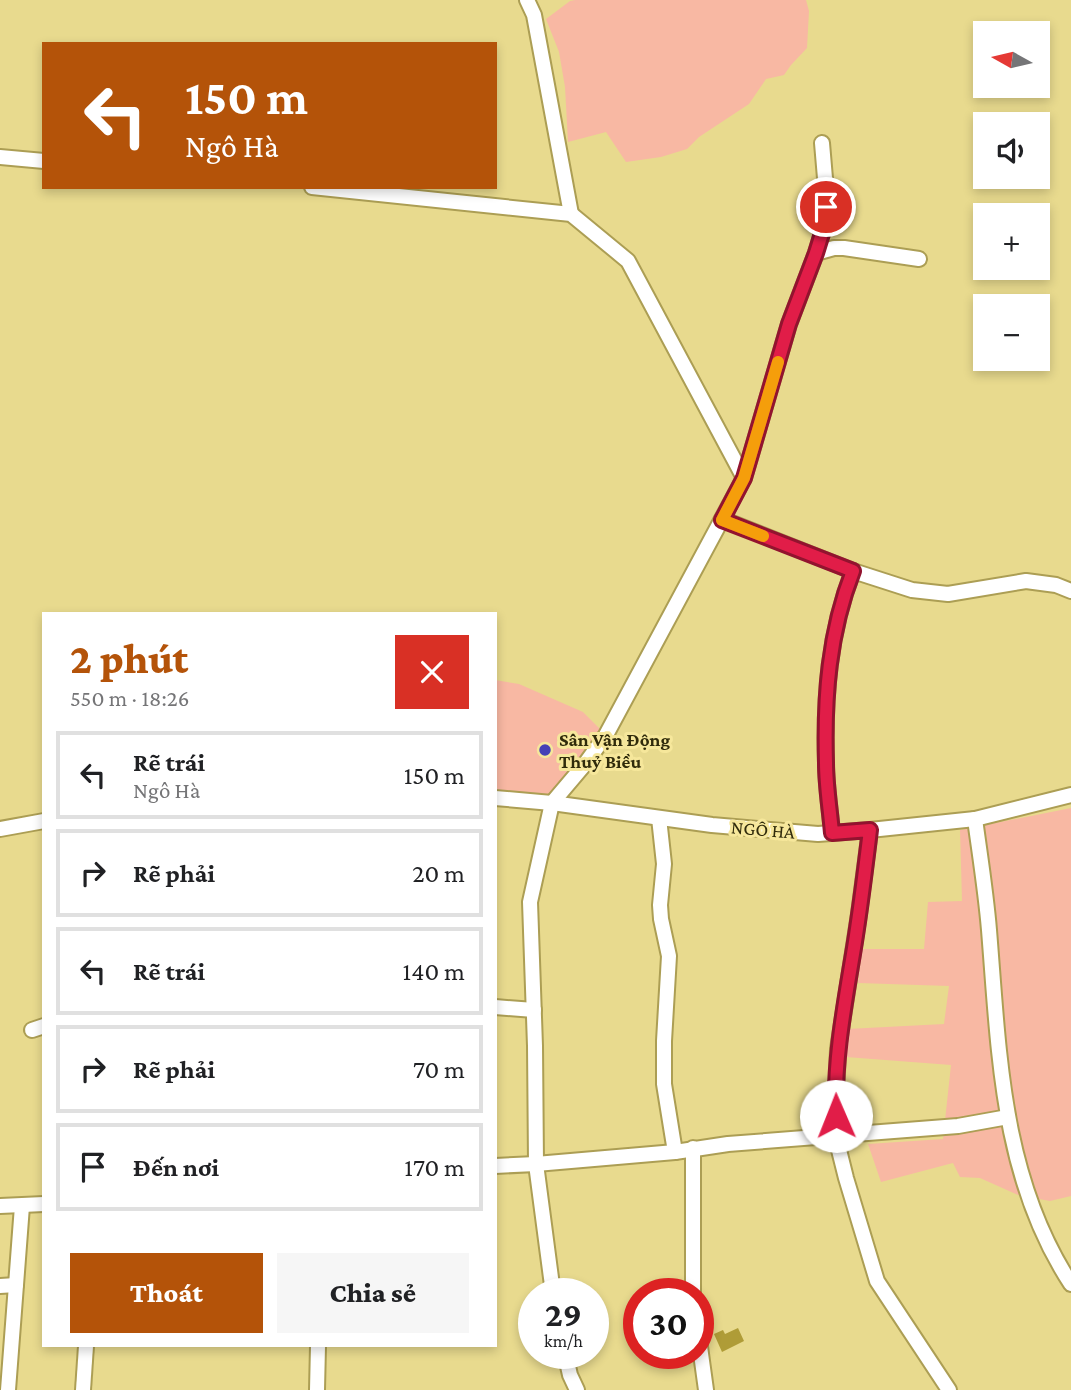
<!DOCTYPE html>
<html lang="vi">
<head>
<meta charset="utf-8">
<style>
	:root { --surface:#fff; --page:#f6f6f6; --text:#202124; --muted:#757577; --line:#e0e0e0; --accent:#b45309 }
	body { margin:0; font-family:"Crimson Pro",serif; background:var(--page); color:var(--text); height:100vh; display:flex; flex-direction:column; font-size:26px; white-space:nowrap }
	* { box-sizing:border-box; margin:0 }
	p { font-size:23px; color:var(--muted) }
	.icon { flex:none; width:38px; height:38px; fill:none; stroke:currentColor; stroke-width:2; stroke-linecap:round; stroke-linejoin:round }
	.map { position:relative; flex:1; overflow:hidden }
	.side { position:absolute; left:42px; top:612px; width:455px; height:735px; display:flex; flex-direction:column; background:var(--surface); border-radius:0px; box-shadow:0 4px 10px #0003 }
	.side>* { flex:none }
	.top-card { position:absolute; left:42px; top:42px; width:455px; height:147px; border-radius:0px; box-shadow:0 4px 10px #0003; background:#b45309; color:#fff; overflow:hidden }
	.needle { width:46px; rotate:278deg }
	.tools { position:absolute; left:973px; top:21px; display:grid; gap:14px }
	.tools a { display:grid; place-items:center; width:77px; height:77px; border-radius:0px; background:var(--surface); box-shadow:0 4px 10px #0003; font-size:35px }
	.speed { position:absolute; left:518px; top:1278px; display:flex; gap:14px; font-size:35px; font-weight:700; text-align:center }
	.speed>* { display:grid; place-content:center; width:91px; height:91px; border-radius:50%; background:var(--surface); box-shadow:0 4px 10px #0003; line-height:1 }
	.speed small { font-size:18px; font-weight:400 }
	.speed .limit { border:10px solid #d22; background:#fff; color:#111 }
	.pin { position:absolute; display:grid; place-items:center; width:60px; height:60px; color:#fff; margin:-30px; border:4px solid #fff; border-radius:50%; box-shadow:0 2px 7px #0007 }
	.me { position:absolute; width:77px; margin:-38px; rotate:359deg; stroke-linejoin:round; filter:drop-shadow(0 0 5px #0008) }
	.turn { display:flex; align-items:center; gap:24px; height:147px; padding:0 28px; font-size:32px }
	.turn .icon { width:91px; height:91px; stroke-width:2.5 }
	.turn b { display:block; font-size:49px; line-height:60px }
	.round { display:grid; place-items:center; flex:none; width:74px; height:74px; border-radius:0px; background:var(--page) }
	.overview { display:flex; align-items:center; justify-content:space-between; height:119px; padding:0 28px }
	h1 { font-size:42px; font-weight:800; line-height:52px; color:var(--accent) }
	.action { display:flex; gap:14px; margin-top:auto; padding:14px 28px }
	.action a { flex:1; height:80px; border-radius:0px; background:var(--accent); color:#fff; font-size:28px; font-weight:800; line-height:80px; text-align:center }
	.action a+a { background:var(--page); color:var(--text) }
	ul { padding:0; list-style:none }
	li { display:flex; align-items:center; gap:21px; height:88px; margin:0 14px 10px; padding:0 14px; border:4px solid var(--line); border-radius:0px }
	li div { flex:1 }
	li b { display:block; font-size:26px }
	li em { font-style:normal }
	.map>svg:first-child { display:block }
	.green { fill:#f8b8a3 }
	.building { fill:#af9c37 }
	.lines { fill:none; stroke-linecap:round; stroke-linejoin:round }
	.minor-casing { stroke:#ac9e54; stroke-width:18 }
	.minor { stroke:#fff; stroke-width:14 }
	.route-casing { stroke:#92132f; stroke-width:18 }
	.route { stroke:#e11d48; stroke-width:12 }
	.slow { stroke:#f59e0b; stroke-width:12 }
	.poi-dot { fill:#4640b6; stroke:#f6e79b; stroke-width:2.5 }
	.labels { text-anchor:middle; stroke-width:6; stroke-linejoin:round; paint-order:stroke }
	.poi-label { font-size:19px; font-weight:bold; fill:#302b0b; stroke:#f6e79b; text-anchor:start }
	.street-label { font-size:19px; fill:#302b0b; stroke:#f6e79b }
</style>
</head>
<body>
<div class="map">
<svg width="1071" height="1390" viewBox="0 0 1071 1390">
	<rect width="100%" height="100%" fill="#e8da8e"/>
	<g class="green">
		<polygon points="575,0 806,0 809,11 807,48 791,65 784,75 766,79 749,104 699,137 687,149 661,157 626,162 606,132 568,142 565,87 559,52 546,19 570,1"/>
		<polygon points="495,680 519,684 583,712 606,735 552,803 495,798"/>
		<polygon points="1071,808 1071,1196 1050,1201 1018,1195 980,1178 960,1177 953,1163 881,1182 868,1144 943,1139 951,1065 846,1057 847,1029 944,1024 949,986 858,983 861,949 924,949 928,902 962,901 960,830"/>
	</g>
	<polygon class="building" points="738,1328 744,1341 722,1352 714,1334 723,1330 725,1334"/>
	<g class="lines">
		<g class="minor-casing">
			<g id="minor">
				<polyline points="527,0 534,15 571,214"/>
				<polyline points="0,157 44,161"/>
				<polyline points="312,187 571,214 628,261 744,478 606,735 585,764 552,803 530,902 535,1046 536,1164 553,1293"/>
				<polyline points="816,253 834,248 844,248 919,259"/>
				<polyline points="744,478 789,324 816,253 824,227 826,190 822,143"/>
				<polyline points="722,519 853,571 912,590 948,594 1026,581 1056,585 1071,591"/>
				<polyline points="495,798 552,803 712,825 818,834 870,830 975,819 1071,795"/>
				<polyline points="659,818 664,864 660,905 661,919 669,956 664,1041 664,1084 675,1152"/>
				<path d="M975 819C980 856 986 893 989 930 999 1052 1001 1177 1071 1284"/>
				<polyline points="0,829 44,821"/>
				<polyline points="870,830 859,914 838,1049 836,1097 839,1150 846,1178 877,1281 949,1390"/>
				<path d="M832 833C830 809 826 786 826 763 824 697 829 632 853 571"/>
				<polyline points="495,1007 534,1010"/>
				<polyline points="32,1030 44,1026"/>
				<polyline points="495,1166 536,1164 675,1152 728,1144 958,1126 1008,1117"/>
				<polyline points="0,1206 44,1204"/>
				<polyline points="0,1286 16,1285"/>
				<polyline points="693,1293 693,1148"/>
				<polyline points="698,1332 706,1390"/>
				<polyline points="565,1353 570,1375 577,1390"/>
				<polyline points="8,1390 22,1206"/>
				<polyline points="83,1390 86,1346"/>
				<polyline points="317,1390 318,1346"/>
			</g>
		</g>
		<use href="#minor" class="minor"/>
	</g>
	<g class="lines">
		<g class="route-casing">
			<path id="route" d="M826 207 824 227 816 253 789 324 744 478 722 520 853 571C829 632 824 697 826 763 826 786 830 809 832 833L870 830C865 871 860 913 853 954 844 1008 834 1061 836 1116"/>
		</g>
		<use href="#route" class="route"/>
		<polyline class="slow" points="763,536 722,520 744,478 778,362"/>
	</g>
	<circle class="poi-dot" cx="545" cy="750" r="7"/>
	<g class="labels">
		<g class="poi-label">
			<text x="559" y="746">Sân Vận Động<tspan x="559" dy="22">Thuỷ Biều</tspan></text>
		</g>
		<g class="street-label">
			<text transform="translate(763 829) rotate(5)" y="7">NGÔ HÀ</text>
		</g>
	</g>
</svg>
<div class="tools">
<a><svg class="needle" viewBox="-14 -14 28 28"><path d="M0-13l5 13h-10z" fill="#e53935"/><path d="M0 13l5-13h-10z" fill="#757577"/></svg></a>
<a><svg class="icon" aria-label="sound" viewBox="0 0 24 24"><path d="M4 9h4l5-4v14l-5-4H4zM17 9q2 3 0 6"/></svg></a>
<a>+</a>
<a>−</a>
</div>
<div class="speed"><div>29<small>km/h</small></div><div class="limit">30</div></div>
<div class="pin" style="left:826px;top:207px;background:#d93025"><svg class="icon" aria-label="arrive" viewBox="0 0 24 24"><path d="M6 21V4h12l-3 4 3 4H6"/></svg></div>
<svg class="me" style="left:836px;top:1116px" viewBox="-20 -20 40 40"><circle r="19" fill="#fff"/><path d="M0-13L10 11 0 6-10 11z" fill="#e11d48"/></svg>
<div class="top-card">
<div class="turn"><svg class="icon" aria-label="left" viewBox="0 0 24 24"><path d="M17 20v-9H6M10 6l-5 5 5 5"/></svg><div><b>150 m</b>Ngô Hà</div></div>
</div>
<section class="side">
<div class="overview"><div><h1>2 phút</h1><p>550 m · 18:26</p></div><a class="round" style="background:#d93025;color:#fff"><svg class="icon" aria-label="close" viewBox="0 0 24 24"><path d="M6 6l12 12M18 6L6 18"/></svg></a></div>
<ul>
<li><svg class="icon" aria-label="left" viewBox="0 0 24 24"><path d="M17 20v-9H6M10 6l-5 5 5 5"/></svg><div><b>Rẽ trái</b><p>Ngô Hà</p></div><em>150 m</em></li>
<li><svg class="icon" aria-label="right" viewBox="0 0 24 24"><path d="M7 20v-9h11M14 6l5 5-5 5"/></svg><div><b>Rẽ phải</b></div><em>20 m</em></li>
<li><svg class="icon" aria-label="left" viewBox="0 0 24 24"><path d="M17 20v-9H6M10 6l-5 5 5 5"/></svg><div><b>Rẽ trái</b></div><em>140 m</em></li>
<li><svg class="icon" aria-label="right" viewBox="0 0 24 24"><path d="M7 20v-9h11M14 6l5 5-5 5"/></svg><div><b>Rẽ phải</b></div><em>70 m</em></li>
<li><svg class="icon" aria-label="arrive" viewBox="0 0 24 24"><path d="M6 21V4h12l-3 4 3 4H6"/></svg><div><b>Đến nơi</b></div><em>170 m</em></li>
</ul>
<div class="action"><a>Thoát</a><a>Chia sẻ</a></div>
</section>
</div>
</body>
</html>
